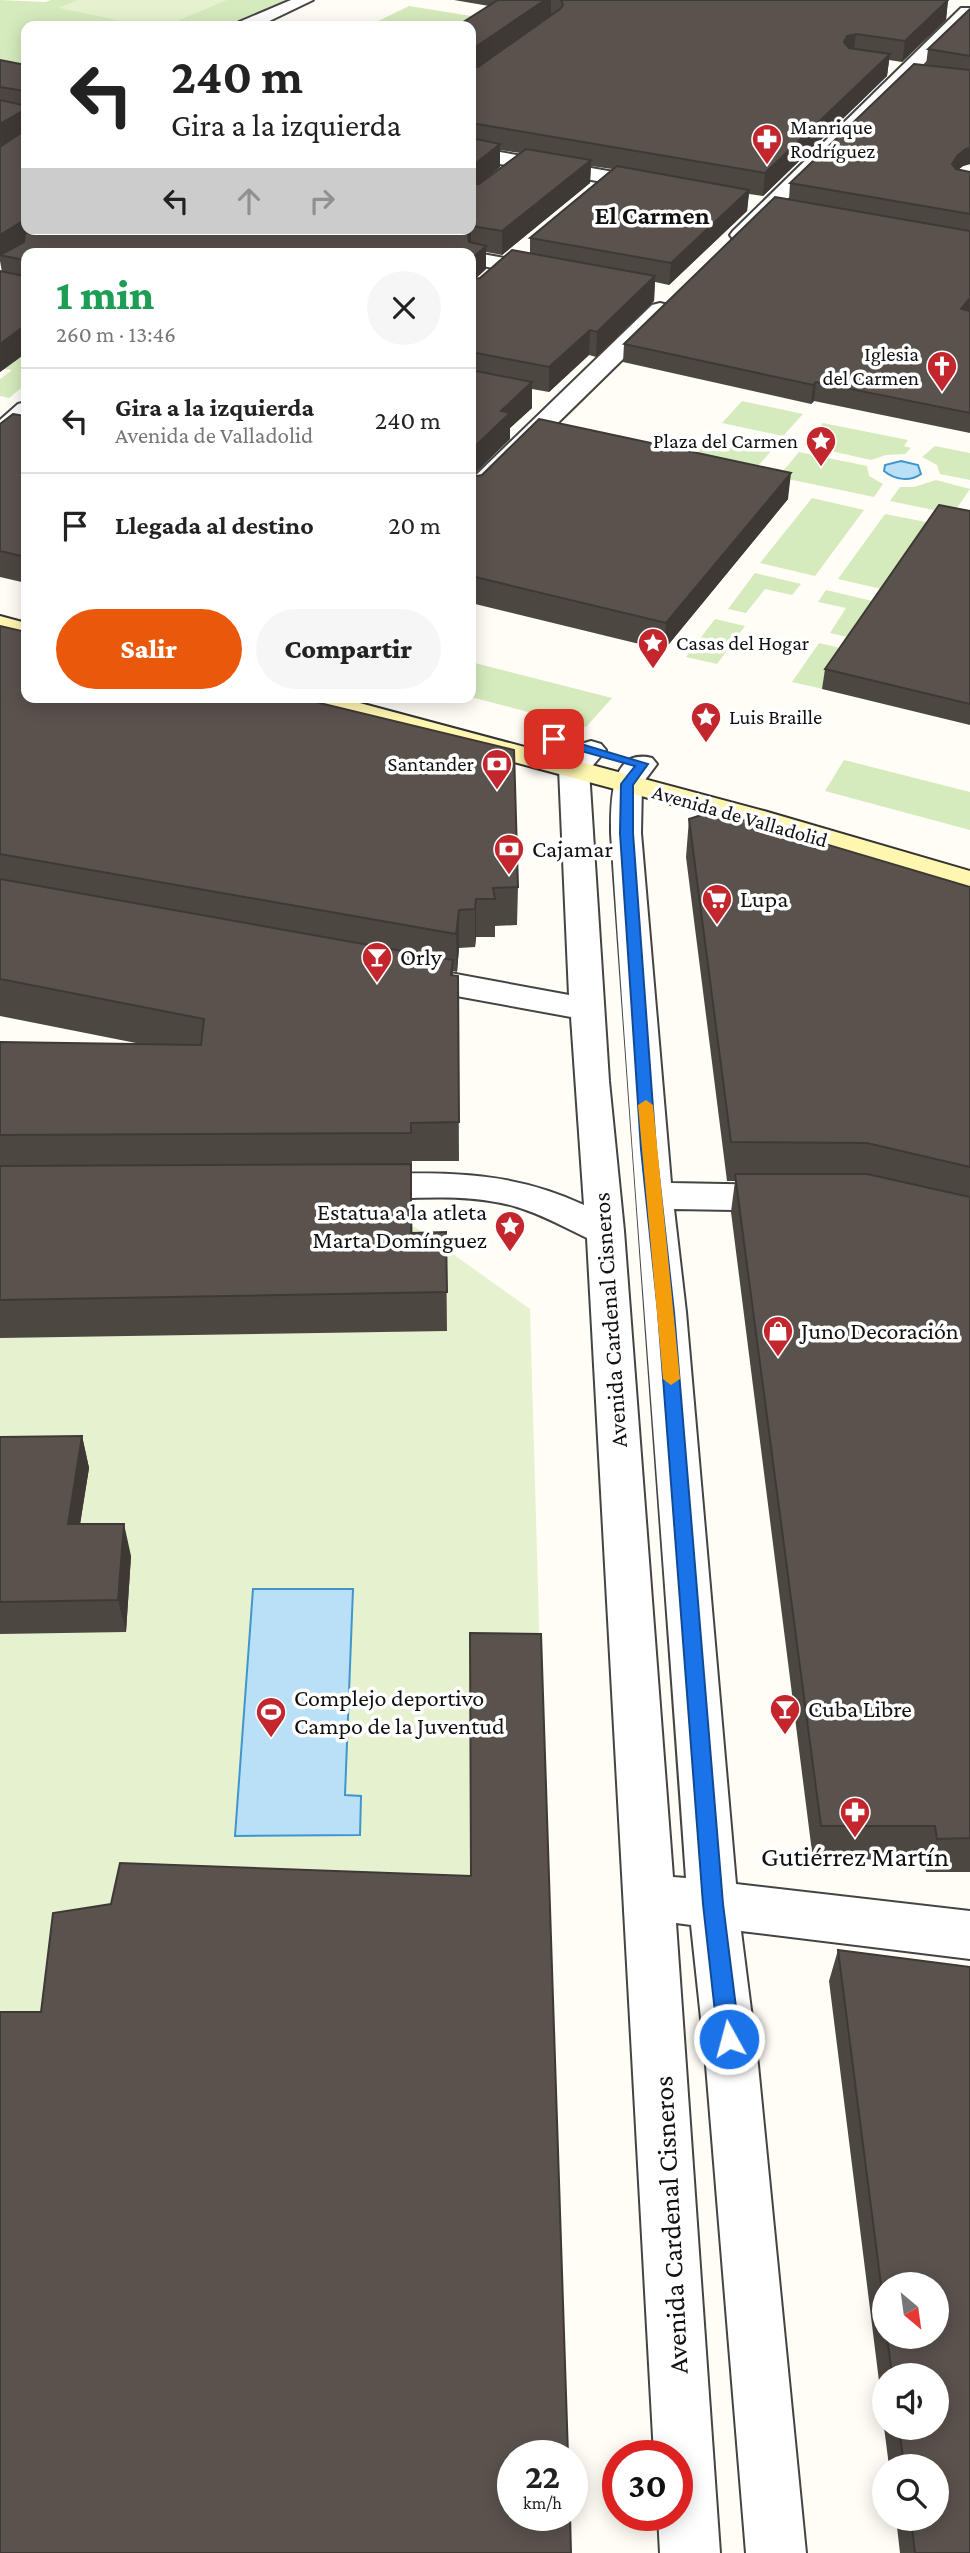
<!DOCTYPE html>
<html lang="es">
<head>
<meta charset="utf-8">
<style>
	:root { --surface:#fff; --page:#f6f6f6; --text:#222; --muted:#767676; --line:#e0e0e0; --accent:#ea580c }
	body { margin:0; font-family:"Crimson Pro",serif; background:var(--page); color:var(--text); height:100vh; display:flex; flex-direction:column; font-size:26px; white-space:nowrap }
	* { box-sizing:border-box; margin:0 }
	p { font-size:23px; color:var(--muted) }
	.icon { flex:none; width:38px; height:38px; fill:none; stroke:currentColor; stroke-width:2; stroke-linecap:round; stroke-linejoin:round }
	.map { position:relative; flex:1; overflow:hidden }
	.drawer { position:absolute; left:21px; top:248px; width:455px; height:455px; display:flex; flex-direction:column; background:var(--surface); border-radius:14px; box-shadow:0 4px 18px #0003 }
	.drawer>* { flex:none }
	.guide { position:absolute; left:21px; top:21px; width:455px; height:214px; border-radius:14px; box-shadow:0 4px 18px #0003; background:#fff; color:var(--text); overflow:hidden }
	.needle { width:46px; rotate:151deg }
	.buttons { position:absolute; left:872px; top:2272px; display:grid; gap:14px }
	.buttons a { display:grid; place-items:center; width:77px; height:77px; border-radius:50%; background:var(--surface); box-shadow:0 4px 18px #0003; font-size:35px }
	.speed { position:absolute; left:497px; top:2440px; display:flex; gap:14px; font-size:35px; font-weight:700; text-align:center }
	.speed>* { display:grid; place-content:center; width:91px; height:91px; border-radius:50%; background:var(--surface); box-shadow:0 4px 18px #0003; line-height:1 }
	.speed small { font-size:18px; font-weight:400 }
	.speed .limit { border:10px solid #d22; background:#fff; color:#111 }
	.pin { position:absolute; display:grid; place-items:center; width:60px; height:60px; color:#fff; margin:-30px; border-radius:14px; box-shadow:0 4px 10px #0006 }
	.me { position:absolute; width:77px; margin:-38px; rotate:353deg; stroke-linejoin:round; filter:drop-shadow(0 0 5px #0008) }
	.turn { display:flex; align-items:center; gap:24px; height:147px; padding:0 35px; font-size:32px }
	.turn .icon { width:91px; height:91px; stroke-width:2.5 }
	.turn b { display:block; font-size:49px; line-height:60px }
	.lanes { display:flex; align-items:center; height:66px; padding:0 35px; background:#0003; justify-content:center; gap:35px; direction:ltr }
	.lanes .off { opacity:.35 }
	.round { display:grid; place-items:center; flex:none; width:74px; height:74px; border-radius:37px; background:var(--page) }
	.overview { display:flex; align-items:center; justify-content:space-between; height:119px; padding:0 35px }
	h1 { font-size:42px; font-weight:800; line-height:52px; color:#1e9e55 }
	.primary-button { display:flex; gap:14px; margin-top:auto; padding:14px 35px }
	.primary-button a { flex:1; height:80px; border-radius:42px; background:var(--accent); color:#fff; font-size:28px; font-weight:800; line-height:80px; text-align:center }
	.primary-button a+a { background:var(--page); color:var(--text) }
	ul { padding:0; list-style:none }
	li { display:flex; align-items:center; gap:21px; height:105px; padding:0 35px; border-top:2px solid var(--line) }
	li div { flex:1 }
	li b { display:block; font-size:26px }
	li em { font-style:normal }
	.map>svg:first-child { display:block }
	.green { fill:#d5ebbd }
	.pitch { fill:#e6f2cf }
	.water { fill:#b9e0f7; stroke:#3f96cf; stroke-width:2 }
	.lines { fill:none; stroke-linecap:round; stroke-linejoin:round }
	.minor-casing { stroke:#444; stroke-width:4 }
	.secondary-casing { stroke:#333; stroke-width:4 }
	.minor { fill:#fff; fill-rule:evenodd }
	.secondary { fill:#fff6b0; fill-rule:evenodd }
	.wall { fill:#4d4742; fill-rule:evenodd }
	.shaded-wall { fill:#3f3936 }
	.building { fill:#5a524d; stroke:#3f3936; stroke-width:2 }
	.route { fill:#1a73e8; stroke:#114b97; stroke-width:2 }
	.slow { fill:#f59e0b }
	.labels { text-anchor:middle; stroke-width:7; stroke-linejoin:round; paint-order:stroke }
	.far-poi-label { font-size:21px; fill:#111; stroke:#fff; text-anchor:start }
	.far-street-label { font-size:21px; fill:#111; stroke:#fff }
	.poi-label { font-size:24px; fill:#111; stroke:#fff; text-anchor:start }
	.street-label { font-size:24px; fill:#111; stroke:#fff }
	.far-district-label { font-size:26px; font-weight:bold; fill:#111; stroke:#fff }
	.near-poi-label { font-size:28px; fill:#111; stroke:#fff }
	.near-street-label { font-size:28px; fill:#111; stroke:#fff }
</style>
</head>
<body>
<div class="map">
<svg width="970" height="2553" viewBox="0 0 970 2553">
	<rect width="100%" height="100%" fill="#fffdf5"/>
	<g class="green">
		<polygon points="0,0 45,2 51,0 305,0 245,26 26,26 26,76 0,71"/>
		<polygon points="409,6 471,16 455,26 368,26"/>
		<polygon points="26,353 26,384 9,398 0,396 0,379 12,370 4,369"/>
		<polygon points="742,401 803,414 783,436 722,423"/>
		<polygon points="823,423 908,440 904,446 911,448 905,454 886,455 871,460 804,445"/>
		<polygon points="712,437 772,450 751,474 690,461"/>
		<polygon points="935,446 970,453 970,480 940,474 937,465 922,457"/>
		<polygon points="799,452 867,466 869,476 883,484 874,497 778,477"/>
		<polygon points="936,480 970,489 957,508 943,512 890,501 900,487 914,487"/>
		<polygon points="812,498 864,510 815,576 760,563"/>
		<polygon points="885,514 936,524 890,591 838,579"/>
		<polygon points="755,573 801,584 792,595 765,589 746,613 728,609"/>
		<polygon points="826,590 881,603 857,639 830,633 846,608 818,602"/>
		<polygon points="715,619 745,626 717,664 686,657"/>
		<polygon points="819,643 849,650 823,689 792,682"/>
		<polygon points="471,662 612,698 586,727 471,697"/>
		<polygon points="844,760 970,792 970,830 825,791"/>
	</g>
	<g class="pitch">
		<polygon points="78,0 227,0 165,26 144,26 59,8"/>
		<polygon points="415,1227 530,1309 551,2041 513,2455 513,2515 0,2553 0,1231"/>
	</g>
	<g class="water">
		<path d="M901 461 918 465 921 474C910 482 895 480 884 471L885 465Z"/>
		<polygon points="253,1589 353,1589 345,1795 361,1796 360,1835 235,1836"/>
	</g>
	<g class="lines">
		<g class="minor-casing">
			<g id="minor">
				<polygon points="291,0 313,0 259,26 237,26 239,22"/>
				<polygon points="961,8 970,8 970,18 747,239 733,239 730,235 733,231"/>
				<polygon points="471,147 654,179 664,185 654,191 471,159"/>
				<polygon points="471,252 550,266 557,268 561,272 557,276 550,278 471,264 471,254 464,254"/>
				<polygon points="660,303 668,305 671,310 668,315 480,499 471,501 471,480 652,305"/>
				<polygon points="26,402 26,421 8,437 0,439 0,420 18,404"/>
				<path d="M591 741 601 744 606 750 589 770 609 1081 624 1231 673 1877 686 1878C662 1530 633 1182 611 833 611 805 609 747 652 758L657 764 642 784 641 833 671 1183 785 1185 798 1189 804 1198 798 1207 785 1211 674 1209 686 1312 736 1884 970 1911V1959L741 1931 758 2065 806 2553H746L706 2065 691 1925 676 1923 720 2553H660L658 2515H677V2455H654L587 1238C564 1227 541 1214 517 1207 467 1192 410 1199 359 1200L346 1196 341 1187 346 1178 359 1174C441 1173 507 1169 584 1205L571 1017 407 987 395 983 390 976 395 969 407 965 569 995 559 769 581 744Z"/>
			</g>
		</g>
		<g class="secondary-casing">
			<g id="secondary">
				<polygon points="0,616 26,623 26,639 0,632"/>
				<polygon points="293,698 341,698 764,811 970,871 970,891 742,823 297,704"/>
			</g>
		</g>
		<use href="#minor" class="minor"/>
		<use href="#secondary" class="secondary"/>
	</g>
	<g class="wall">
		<path d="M454 0H948L946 20 902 62 889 60 887 76 763 196 749 194 747 211 669 285 655 282 654 301 596 357 589 355 549 392 532 389V408L510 428V439L471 477V254H26V353L0 372V271L2 272 0 261V60L26 65V229H343V233H354L359 229H418L413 233H431V229H471V26L489 6ZM500 150 520 153 479 184 500 167ZM591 166 612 169 530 238V254L480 278H476L486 269V252L502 255 590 183Z"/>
		<polygon points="970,9 970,164 963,166 958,170 970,172 970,433 814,401 811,404 623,362 624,344 789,200 790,183 926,65 928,49"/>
		<polygon points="26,414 26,583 0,577 0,424 24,416"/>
		<polygon points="471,477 788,499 664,650 471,603"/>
		<polygon points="970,511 970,725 822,689 825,669"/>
		<polygon points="0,626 518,887 517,925 495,926 495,937 476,937 475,947 459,948 457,972 453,971 453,975 458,976 459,1161 412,1161 412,1172 411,1172 412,1233 446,1232 447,1331 0,1338 0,1042 141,1044 0,1016"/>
		<polygon points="689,819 970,887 970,1872 926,1872 924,1859 813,1860 731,1212 735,1181 727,1181 686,857"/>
		<polygon points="82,1436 89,1468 80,1524 131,1556 126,1632 0,1634 0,1437"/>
		<path d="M838 1950 970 1967V2553H900L896 2518H936V2466H889L884 2427H936V2375H884V2421L829 1981ZM884 2284H936V2336H884Z"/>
	</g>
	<g class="shaded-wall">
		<polygon points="545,0 551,0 551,17 471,71 471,50"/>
		<polygon points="948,0 946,20 902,62 905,41"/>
		<polygon points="856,34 853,55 844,42 847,36"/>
		<polygon points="890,54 887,76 763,196 765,173"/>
		<polygon points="21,112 25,134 0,149 0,124"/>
		<polygon points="500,144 500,167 471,190 471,167"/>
		<polygon points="970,148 970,164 963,166 955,172 952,164 958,155 966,149"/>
		<polygon points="591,160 590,183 502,255 502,231"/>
		<polygon points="749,190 747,211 669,285 671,263"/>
		<polygon points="26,219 26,229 52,229 0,255 0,235"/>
		<polygon points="471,226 471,249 462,254 461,230 471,229"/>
		<polygon points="213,229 245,229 214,254 212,230"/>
		<polygon points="331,229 343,229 343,243 332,252"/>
		<polygon points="408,229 418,229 408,237"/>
		<polygon points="486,246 486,269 471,283 471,259"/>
		<polygon points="655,276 654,301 596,357 597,332"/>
		<polygon points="970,298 970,312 961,309"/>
		<polygon points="26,325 26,353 0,372 0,344"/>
		<polygon points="590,330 589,355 549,392 549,367"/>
		<polygon points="532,382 532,408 510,428 510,439 471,477 471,450 501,411"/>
		<polygon points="816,382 814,401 811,404 813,385"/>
		<polygon points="791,473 788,499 664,650 666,623"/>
		<polygon points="476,899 476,937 475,947 475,909"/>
		<polygon points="459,910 459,948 457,972 456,934"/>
		<polygon points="411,1164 412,1203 413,1271 411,1233"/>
		<polygon points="82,1436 89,1468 75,1556 68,1524"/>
		<polygon points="124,1524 131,1556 126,1632 118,1600"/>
	</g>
	<g class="building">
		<polygon points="498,0 545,0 471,50 471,26 457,26"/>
		<polygon points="561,0 948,0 905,41 856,34 847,36 844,42 849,48 890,54 765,173 471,123 471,67 478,67 560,9 563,5"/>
		<polygon points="970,9 970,56 928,49"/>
		<polygon points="0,60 26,65 26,219 0,235 0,147 24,131 25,114 21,112 0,124 0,100 22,105 25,103 25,91 0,87"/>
		<polygon points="914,64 970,70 970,148 966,149 958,155 952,164 956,169 970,172 970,214 790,183"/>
		<polygon points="471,138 500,144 471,167"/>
		<polygon points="526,149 591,160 502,231 471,226 471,185 479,184"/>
		<polygon points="617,166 749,190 671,263 530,238"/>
		<polygon points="775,197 970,231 970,298 961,309 970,311 970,413 816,382 813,385 624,344"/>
		<polygon points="46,229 213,229 212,230 215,233 239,233 244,229 331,229 333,233 354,233 359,229 396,229 414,233 468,233 469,242 486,246 471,259 471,254 26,254 26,325 0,344 0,271 24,276 24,260 0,255 24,242 25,233 41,232"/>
		<polygon points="512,250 655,276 597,332 590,330 549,367 471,352 471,279 480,278"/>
		<polygon points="471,370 532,382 501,411 510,413 471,450"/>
		<polygon points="13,414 24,416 26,414 26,557 0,551 0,424"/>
		<polygon points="539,419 791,473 666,623 471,576 471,477 482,475"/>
		<polygon points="939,505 970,511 970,704 825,669"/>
		<polygon points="0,626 26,632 26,698 299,698 514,750 518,887 493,888 495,899 476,899 475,909 459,910 456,934 0,854"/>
		<polygon points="714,811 970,887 970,1167 867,1143 731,1142 689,819"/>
		<polygon points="0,879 453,960 451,975 458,976 459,1122 411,1123 411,1133 0,1135 0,1042 201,1045 204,1019 0,979"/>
		<polygon points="411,1164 411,1233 446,1232 447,1292 0,1300 0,1166"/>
		<polygon points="735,1174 867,1174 970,1197 970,1838 937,1839 935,1826 821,1826"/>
		<polygon points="82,1436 68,1524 124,1524 118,1600 0,1602 0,1437"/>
		<polygon points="470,1633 541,1634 568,2455 513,2455 513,2515 570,2515 571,2553 0,2553 0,2012 41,2012 53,1913 111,1904 120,1863 471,1876"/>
		<polygon points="838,1950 970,1967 970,2553 915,2553 911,2518 936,2518 936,2466 904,2466 899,2427 936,2427 936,2375 892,2375 887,2336 936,2336 936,2284 884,2284 884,2308"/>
	</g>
	<polygon class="route" points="554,736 648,764 633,785 633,833 656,1149 674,1312 723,1904 740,2039 736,2046 729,2049 721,2046 718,2039 703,1904 658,1312 641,1149 620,833 621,784 635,766 549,742 549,737"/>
	<polygon class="slow" points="646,1100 653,1105 680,1379 671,1385 663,1379 638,1105"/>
	<defs>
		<g id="pharmacy-pin" transform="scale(1.575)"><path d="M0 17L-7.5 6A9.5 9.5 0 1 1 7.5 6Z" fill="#c4262e" stroke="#fff"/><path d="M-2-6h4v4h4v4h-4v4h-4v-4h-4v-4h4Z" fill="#fff"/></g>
		<g id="church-pin" transform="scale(1.575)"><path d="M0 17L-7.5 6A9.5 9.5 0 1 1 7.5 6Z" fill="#c4262e" stroke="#fff"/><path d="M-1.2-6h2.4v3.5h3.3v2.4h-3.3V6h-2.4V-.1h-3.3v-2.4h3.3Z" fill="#fff"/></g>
		<g id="sight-pin" transform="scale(1.575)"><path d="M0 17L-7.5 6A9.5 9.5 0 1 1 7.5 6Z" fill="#c4262e" stroke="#fff"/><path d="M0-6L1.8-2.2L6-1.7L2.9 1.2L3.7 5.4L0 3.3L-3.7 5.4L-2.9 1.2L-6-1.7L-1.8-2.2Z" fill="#fff"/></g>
		<g id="bank-pin" transform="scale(1.575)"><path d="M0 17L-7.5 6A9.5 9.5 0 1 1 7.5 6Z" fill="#c4262e" stroke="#fff"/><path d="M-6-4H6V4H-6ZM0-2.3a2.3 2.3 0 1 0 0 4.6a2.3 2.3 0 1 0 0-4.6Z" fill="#fff"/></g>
		<g id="supermarket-pin" transform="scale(1.575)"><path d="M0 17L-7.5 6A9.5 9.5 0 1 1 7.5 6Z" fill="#c4262e" stroke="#fff"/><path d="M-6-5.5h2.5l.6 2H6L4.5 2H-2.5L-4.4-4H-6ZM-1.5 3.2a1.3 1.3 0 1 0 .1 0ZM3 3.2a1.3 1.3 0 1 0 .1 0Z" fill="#fff"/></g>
		<g id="bar-pin" transform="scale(1.575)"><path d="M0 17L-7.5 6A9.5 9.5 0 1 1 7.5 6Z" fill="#c4262e" stroke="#fff"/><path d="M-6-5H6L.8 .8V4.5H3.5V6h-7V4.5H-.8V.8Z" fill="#fff"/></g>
		<g id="shop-pin" transform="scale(1.575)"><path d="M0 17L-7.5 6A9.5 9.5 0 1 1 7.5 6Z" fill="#c4262e" stroke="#fff"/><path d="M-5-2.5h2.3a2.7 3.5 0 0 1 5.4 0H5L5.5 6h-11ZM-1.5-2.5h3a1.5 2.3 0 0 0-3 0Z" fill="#fff"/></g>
		<g id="stadium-pin" transform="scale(1.575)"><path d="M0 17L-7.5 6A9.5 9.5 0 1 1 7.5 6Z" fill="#c4262e" stroke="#fff"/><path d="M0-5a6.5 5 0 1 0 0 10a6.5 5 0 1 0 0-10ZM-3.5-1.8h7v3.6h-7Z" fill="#fff"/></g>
	</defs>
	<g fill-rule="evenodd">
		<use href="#pharmacy-pin" x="767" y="139"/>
		<use href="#church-pin" x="942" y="366"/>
		<use href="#sight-pin" x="821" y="441"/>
		<use href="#sight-pin" x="653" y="643"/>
		<use href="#sight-pin" x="706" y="717"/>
		<use href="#bank-pin" x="497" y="764"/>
		<use href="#bank-pin" x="509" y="849"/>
		<use href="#supermarket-pin" x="717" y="899"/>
		<use href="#bar-pin" x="377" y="957"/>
		<use href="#sight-pin" x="510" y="1226"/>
		<use href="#shop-pin" x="778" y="1331"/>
		<use href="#bar-pin" x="785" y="1709"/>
		<use href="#stadium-pin" x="271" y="1712"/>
		<use href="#pharmacy-pin" x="855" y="1812"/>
	</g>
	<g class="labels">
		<g class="far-poi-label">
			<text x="790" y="134">Manrique<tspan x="790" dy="24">Rodríguez</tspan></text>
			<text x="919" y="361" text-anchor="end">Iglesia<tspan x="919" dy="24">del Carmen</tspan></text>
			<text x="798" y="448" text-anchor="end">Plaza del Carmen</text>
			<text x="676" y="650">Casas del Hogar</text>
			<text x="729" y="724">Luis Braille</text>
			<text x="474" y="771" text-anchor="end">Santander</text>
		</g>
		<g class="far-street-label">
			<text transform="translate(740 816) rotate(16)" y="7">Avenida de Valladolid</text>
		</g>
		<g class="poi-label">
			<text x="532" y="857">Cajamar</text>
			<text x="740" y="907">Lupa</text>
			<text x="400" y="965">Orly</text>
			<text x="487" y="1220" text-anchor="end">Estatua a la atleta<tspan x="487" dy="28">Marta Domínguez</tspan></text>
			<text x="801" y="1339">Juno Decoración</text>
			<text x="294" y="1706">Complejo deportivo<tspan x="294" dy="28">Campo de la Juventud</tspan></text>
			<text x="808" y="1717">Cuba Libre</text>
		</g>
		<g class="street-label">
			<text transform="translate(610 1320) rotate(-94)" y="8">Avenida Cardenal Cisneros</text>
		</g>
		<g class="far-district-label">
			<text x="652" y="224">El Carmen</text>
		</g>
		<g class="near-poi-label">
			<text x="855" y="1866">Gutiérrez Martín</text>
		</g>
		<g class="near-street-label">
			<text transform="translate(670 2225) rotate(-93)" y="10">Avenida Cardenal Cisneros</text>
		</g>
	</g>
</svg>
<div class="buttons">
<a><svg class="needle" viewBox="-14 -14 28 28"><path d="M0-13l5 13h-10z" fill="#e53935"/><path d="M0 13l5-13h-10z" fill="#767676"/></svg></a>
<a><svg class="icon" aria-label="sound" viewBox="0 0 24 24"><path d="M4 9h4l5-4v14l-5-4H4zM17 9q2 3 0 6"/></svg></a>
<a><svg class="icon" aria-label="search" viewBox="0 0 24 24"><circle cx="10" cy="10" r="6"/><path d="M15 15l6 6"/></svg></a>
</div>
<div class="speed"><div>22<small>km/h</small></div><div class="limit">30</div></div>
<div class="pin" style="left:554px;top:739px;background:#d93025"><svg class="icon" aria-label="arrive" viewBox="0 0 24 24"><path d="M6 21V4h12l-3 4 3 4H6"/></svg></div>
<svg class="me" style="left:729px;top:2039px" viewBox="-20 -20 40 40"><circle r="17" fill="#1a73e8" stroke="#fff" stroke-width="3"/><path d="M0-11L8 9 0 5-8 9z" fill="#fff"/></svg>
<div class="guide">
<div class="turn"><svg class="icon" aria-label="left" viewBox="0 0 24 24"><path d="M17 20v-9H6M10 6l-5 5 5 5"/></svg><div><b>240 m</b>Gira a la izquierda</div></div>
<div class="lanes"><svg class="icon" aria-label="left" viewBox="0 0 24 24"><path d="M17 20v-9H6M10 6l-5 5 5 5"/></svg><svg class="icon off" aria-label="ahead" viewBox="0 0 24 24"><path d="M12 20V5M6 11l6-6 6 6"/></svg><svg class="icon off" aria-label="right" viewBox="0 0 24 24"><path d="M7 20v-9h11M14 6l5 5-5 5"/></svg></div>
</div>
<section class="drawer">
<div class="overview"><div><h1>1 min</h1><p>260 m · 13:46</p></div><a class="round"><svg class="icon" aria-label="close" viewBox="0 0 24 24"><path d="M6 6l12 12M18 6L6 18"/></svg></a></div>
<ul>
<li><svg class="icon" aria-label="left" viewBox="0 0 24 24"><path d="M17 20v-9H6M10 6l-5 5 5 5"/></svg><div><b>Gira a la izquierda</b><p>Avenida de Valladolid</p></div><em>240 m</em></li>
<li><svg class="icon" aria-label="arrive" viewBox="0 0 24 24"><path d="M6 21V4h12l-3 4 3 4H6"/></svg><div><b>Llegada al destino</b></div><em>20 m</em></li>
</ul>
<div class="primary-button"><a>Salir</a><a>Compartir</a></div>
</section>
</div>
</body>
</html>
